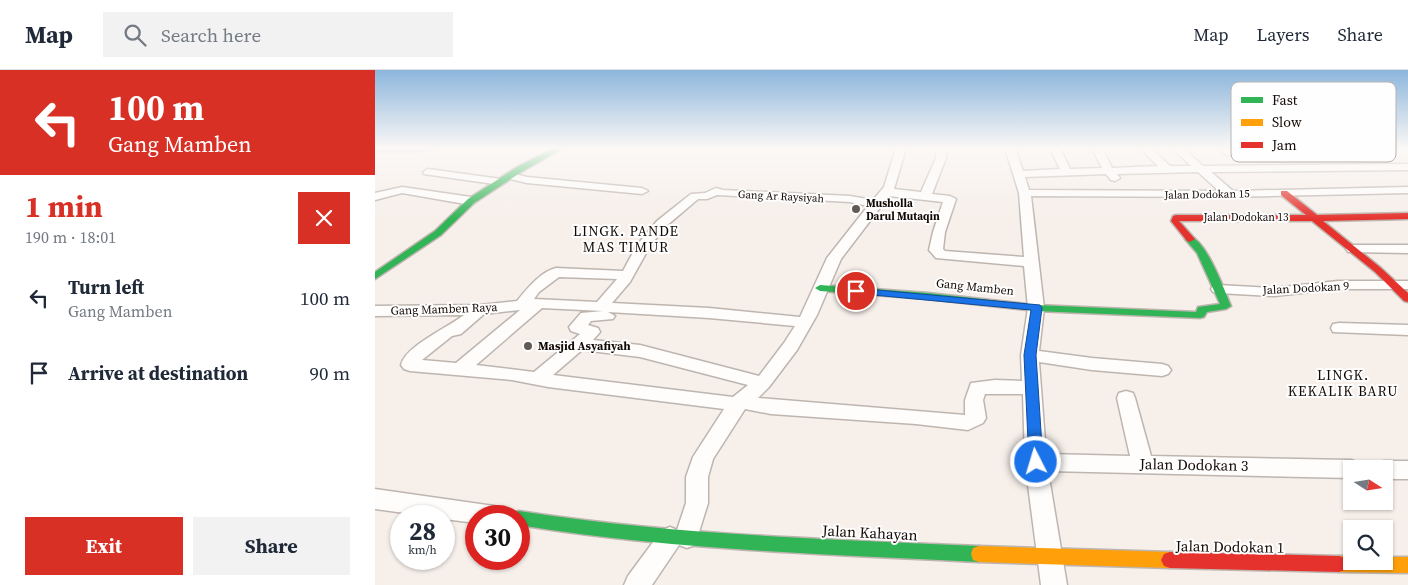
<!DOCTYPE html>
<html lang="en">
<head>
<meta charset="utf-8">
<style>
	:root { --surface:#fff; --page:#f2f2f3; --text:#1f2937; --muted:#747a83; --line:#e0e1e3; --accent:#d93025 }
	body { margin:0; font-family:"Source Serif 4",serif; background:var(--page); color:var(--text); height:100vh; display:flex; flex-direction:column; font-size:19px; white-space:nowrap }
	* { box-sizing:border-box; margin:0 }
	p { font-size:16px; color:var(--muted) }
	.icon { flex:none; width:28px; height:28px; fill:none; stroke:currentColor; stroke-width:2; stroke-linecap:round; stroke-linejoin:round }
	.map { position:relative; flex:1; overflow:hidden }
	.details { display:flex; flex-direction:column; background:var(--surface); width:375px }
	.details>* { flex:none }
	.guide { background:#d93025; color:#fff; overflow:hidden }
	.needle { width:32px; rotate:102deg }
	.tools { position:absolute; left:968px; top:390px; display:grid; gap:10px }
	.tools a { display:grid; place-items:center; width:50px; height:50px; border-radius:0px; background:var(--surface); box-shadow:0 1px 4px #0004; font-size:25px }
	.speed { position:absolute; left:15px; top:435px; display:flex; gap:10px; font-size:25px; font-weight:700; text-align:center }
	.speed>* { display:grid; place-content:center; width:65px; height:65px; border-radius:50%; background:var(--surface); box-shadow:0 1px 4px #0004; line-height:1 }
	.speed small { font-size:12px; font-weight:400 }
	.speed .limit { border:8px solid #d22; background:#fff; color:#111 }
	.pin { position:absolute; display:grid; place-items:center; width:42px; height:42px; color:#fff; margin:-21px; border:2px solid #fff; border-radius:50%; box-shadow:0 1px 5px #0007 }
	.me { position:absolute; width:55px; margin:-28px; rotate:355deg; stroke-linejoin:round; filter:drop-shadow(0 0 4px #0008) }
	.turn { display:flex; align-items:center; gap:18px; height:105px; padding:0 25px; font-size:22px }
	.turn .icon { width:65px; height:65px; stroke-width:2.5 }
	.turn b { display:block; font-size:35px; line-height:42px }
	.round { display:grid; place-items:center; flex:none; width:52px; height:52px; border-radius:0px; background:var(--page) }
	.overview { display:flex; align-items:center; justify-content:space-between; height:85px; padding:0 25px }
	h1 { font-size:30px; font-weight:700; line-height:38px; color:var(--accent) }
	.cta { display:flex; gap:10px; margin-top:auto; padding:10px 25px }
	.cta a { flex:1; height:58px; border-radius:0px; background:var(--accent); color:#fff; font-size:20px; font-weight:700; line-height:58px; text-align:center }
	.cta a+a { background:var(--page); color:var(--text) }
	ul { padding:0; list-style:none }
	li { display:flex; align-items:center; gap:15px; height:75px; padding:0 25px }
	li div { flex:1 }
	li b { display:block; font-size:19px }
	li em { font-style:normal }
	header { display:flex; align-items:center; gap:30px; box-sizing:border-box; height:70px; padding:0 25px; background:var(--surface); border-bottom:1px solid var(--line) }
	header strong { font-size:24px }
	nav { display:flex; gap:28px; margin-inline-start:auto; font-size:18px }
	.search { width:350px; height:45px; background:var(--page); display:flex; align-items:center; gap:12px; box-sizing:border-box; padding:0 18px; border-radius:0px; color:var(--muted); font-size:19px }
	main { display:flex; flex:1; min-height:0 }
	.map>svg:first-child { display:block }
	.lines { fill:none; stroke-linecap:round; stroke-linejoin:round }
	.stream { stroke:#a3b8ca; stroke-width:3 }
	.street-casing { stroke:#beb5af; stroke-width:3 }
	.fast-casing { stroke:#beb5af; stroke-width:3 }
	.slow-casing { stroke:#beb5af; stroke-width:3 }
	.jam-casing { stroke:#beb5af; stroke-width:3 }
	.street { fill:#fefdfc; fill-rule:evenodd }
	.fast { fill:#30b455; fill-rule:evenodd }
	.slow { fill:#ff9f0a; fill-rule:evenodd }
	.jam { fill:#e5322d; fill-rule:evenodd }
	.route { fill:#1a73e8; stroke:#114b97 }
	.poi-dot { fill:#625a54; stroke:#fefefe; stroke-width:2 }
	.labels { text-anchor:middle; stroke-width:4; stroke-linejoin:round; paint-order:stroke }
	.far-street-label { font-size:11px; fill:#130904; stroke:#fefefe }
	.far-poi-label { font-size:11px; font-weight:bold; fill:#130904; stroke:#fefefe; text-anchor:start }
	.street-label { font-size:12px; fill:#130904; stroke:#fefefe }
	.poi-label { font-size:12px; font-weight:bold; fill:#130904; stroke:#fefefe; text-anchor:start }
	.neighbourhood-label { font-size:14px; letter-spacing:1px; fill:#130904; stroke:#fefefe }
	.near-street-label { font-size:15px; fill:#130904; stroke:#fefefe }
	.key { fill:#fefefe; stroke:#b8b4b3; stroke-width:1 }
	.key-label { font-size:14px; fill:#130904 }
</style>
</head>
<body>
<header>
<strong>Map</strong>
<div class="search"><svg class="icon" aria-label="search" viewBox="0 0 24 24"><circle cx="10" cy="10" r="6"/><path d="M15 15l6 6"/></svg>Search here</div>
<nav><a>Map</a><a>Layers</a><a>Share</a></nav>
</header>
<main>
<section class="details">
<div class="guide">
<div class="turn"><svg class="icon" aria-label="left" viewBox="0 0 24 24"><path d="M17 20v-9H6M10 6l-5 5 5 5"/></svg><div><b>100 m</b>Gang Mamben</div></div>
</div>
<div class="overview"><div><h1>1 min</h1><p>190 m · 18:01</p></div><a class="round" style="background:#d93025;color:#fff"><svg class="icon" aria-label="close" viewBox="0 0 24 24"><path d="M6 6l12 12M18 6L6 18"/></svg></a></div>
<ul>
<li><svg class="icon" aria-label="left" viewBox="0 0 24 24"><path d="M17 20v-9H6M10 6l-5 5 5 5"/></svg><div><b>Turn left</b><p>Gang Mamben</p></div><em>100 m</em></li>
<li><svg class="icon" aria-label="arrive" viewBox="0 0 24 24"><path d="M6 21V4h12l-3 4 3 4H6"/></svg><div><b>Arrive at destination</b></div><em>90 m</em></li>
</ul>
<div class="cta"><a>Exit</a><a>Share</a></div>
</section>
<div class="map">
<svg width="1033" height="515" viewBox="0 0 1033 515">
	<rect width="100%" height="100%" fill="#f6efea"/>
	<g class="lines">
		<polyline class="stream" points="0,81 46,81 60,78"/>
		<g class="street-casing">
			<g id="street">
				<path d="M521 78H531L519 119 546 122 561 88 562 78H572L571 88 557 124 575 126 581 129 570 162 568 179 570 181 649 187 644 123 630 78H640L648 101 685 99 675 78H685L695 99 727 98 717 78H727L737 98 783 96 765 78H776L795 96H816L797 78H808L828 96 1033 94V100L836 102 858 121 1033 117V123L855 127 656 126 669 238 664 281 717 288 787 294 793 296 796 300 793 304 787 306 717 300 664 292 671 384 755 386 742 328 744 323 751 321 758 323 760 328 776 386 976 390 984 393 987 399H976V408L673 401 692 515H666L650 392 648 324H610L608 330 611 348 608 353 593 360 541 354 396 344 370 339 338 389 333 407V433L320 475 312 478 304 475 277 515H249L253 506 287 460 295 457 302 460 311 433V407L318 387 349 339 173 317 137 310 35 301 29 299 26 295C30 276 74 257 89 245L0 246V236L105 235 142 231C152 219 165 202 181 198L248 201 262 175 282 151 316 124 330 123 341 118 348 120 475 126 498 130 509 117ZM823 102 844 121 654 120 650 107 731 104 736 110 740 111 745 108 742 104ZM342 125 475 132 493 136 452 188 425 247 334 238 237 233 255 212 275 176 290 157 323 129H332ZM514 126 568 132 558 162 554 180 561 188 649 196 653 238 646 285 647 311 620 310 596 313 590 330V345L383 328 394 317 422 280 442 245 466 189ZM184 207 242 209 222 232 159 229 164 222ZM167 238 228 241 206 243 194 257 196 261 205 264 159 302 101 295ZM145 240 81 293 47 290 77 266 86 264 109 244ZM233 242 334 248 420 256 409 273 384 306 265 275 218 270 225 262 223 258 213 255 216 251 238 249 240 246ZM207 280 265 287 373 315 358 327 178 305Z"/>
				<polygon points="877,78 989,78 984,81 852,85 847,82 852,79"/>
				<polygon points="53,99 126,109 131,112 126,115 49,104 48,102"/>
				<polygon points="135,103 152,107 267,118 273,121 267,124 152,113 131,108 130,106 131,104"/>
				<polygon points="27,117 96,127 102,131 96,135 27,123 0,130 0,123"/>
				<polygon points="978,175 1033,175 1033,183 973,182 971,179 973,176"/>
				<polygon points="963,211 1033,211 1033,219 963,219 899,226 843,223 838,222 836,219 838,216 843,215 899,218"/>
				<polygon points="964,253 1033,255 1033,265 958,262 956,258 958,254"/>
				<polygon points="1009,391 1033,391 1033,409 1009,409 1009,399 999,399 1001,394"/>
				<polygon points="0,419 119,436 127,439 131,446 101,446 101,453 69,449 69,446 52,446 0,439"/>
			</g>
		</g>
		<g class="fast-casing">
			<g id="fast">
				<polygon points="179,78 188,78 148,101 99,133 66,165 0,209 0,202 60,161 93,129 142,97"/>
				<path d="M815 166C832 172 849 219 856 236L851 239 832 242 829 247 825 248 661 241 553 229 445 221 440 218 445 215 553 223 661 235 821 242 823 237 845 234 822 183 810 169Z"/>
				<path d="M144 441C297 465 450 469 604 476L610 478 612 484 610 490 604 492C450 484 297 480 144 455V446H137L138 443Z"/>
			</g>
		</g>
		<g class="slow-casing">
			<g id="slow">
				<polygon points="604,476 795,482 801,484 804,490 801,496 795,498 604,492 598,490 596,484 598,478"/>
				<polygon points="964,486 976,486 976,491 1009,491 1009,487 1033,487 1033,503 964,502 958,500 955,494 958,488"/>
			</g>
		</g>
		<g class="jam-casing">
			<g id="jam">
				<polygon points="906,121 912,121 942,145 1033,143 1033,149 948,151 1006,198 1033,223 1033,232 1029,231 1000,202 937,151 804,151 820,169 815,172 812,171 796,151 798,146 801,145 931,145 906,125"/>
				<polygon points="795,482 964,486 970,488 973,494 970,500 964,502 795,498 789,496 786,490 789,484"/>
			</g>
		</g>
		<use href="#street" class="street"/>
		<use href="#fast" class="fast"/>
		<use href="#slow" class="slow"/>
		<use href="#jam" class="jam"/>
	</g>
	<linearGradient id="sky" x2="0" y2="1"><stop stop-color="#8cb6dc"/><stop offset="0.52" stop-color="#fbf8f6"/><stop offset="1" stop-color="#fbf8f6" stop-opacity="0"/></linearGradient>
	<rect width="1033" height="150" fill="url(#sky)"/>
	<polygon class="route" points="481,218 665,235 667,238 661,285 668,392 666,396 661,398 656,396 654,392 649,285 656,240 477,223 476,221 477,219"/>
	<g class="poi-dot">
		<circle cx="481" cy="139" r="5"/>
		<circle cx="153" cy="276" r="5"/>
	</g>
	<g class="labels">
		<g class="far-street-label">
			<text transform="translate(832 124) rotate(-1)" y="4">Jalan Dodokan 15</text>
			<text transform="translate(406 126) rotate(3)" y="4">Gang Ar Raysiyah</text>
			<text x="871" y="151">Jalan Dodokan 13</text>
		</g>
		<g class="far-poi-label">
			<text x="491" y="137">Musholla<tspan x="491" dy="13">Darul Mutaqin</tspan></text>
		</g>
		<g class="street-label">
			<text transform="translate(600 217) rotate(6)" y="4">Gang Mamben</text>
			<text transform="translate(931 218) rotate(-3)" y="4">Jalan Dodokan 9</text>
			<text transform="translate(69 239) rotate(-2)" y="4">Gang Mamben Raya</text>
		</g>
		<g class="poi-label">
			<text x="163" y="280">Masjid Asyafiyah</text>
		</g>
		<g class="neighbourhood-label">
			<text x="251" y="166">LINGK. PANDE<tspan x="251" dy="16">MAS TIMUR</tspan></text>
			<text x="968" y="310">LINGK.<tspan x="968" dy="16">KEKALIK BARU</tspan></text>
		</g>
		<g class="near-street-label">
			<text transform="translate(819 395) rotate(1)" y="5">Jalan Dodokan 3</text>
			<text transform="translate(495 463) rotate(3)" y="5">Jalan Kahayan</text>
			<text transform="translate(855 477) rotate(1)" y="5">Jalan Dodokan 1</text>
		</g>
	</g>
	<rect x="856" y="12" width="165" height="80" rx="8" class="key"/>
	<rect x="866" y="27" width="22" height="6" fill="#30b455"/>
	<rect x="866" y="49" width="22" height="7" fill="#ff9f0a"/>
	<rect x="866" y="72" width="22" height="6" fill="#e5322d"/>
	<g class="key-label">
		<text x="897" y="35">Fast</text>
		<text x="897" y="57">Slow</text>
		<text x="897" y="80">Jam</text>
	</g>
</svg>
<div class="tools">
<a><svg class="needle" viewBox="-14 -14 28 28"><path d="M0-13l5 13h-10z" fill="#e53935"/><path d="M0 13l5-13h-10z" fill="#747a83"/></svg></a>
<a><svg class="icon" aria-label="search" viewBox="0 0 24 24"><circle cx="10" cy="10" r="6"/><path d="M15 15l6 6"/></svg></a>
</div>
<div class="speed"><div>28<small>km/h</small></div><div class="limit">30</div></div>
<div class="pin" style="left:481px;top:221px;background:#d93025"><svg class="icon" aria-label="arrive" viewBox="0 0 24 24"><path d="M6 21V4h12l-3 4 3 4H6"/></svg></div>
<svg class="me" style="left:661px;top:392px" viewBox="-20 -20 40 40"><circle r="17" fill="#1a73e8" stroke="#fff" stroke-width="3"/><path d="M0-11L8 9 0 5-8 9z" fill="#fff"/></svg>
</div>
</main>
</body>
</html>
